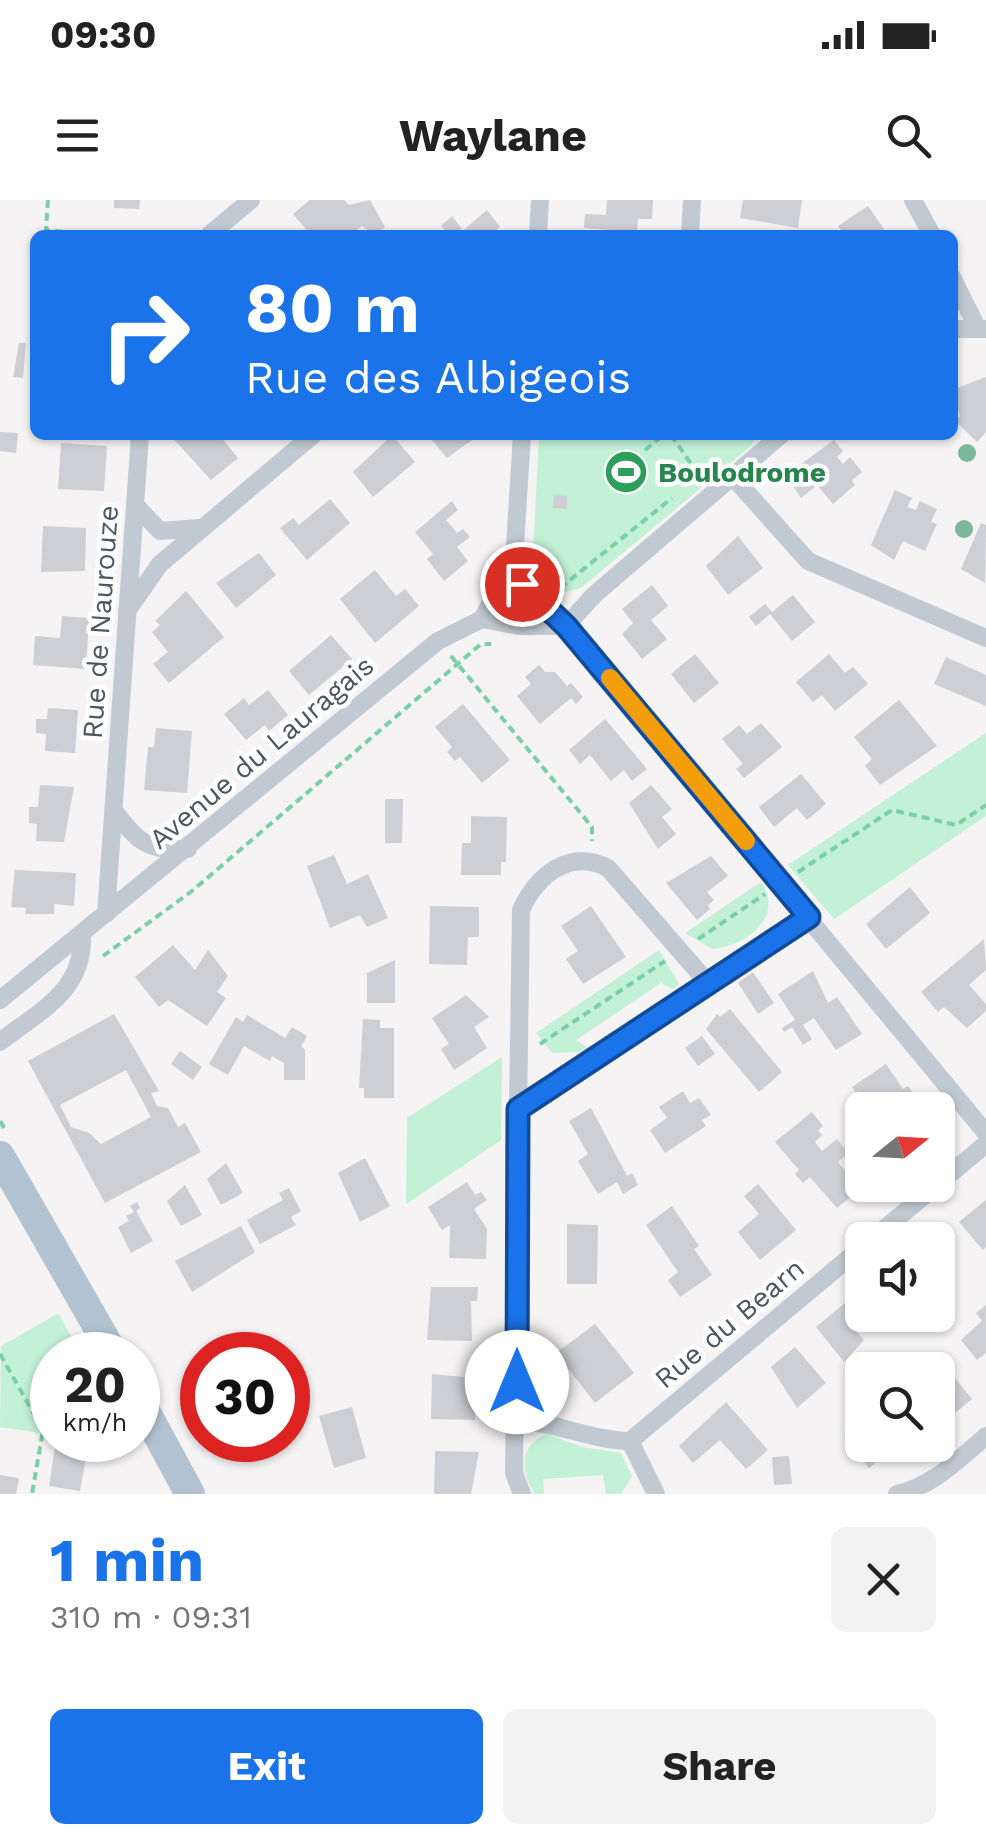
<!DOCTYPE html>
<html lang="en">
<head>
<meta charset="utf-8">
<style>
	:root { --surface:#fff; --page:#f2f2f2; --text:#222; --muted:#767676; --accent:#1a73e8 }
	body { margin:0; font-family:"Work Sans",sans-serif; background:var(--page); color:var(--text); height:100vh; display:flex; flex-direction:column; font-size:38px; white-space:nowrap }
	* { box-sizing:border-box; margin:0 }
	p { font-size:32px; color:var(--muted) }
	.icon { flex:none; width:55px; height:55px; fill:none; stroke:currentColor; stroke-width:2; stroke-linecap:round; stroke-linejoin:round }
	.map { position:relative; height:1294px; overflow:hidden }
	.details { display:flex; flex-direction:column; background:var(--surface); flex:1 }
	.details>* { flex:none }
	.guide { position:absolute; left:30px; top:30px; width:928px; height:210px; border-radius:15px; box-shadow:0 2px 8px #0004; background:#1a73e8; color:#fff; overflow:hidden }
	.needle { width:65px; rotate:72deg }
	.fabs { position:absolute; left:845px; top:892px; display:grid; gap:20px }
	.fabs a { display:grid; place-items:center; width:110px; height:110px; border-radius:15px; background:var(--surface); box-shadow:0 2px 8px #0004; font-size:50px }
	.speed { position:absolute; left:30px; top:1132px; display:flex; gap:20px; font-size:50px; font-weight:700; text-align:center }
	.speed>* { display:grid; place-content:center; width:130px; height:130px; border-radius:50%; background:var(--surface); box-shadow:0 2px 8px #0004; line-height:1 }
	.speed small { font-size:25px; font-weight:400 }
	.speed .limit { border:15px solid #d22; background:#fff; color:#111 }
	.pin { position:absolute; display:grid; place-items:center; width:85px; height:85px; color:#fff; margin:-42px; border:5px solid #fff; border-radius:50%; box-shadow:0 2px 10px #0007 }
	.me { position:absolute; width:110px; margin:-55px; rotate:0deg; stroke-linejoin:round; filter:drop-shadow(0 0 8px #0008) }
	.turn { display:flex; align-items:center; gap:35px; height:210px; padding:0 50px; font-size:45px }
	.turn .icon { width:130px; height:130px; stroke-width:2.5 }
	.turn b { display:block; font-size:70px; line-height:85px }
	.round { display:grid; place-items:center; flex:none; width:105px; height:105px; border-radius:15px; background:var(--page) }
	.overview { display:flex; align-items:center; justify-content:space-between; height:170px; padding:0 50px }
	h1 { font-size:60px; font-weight:700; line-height:75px; color:var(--accent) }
	.action { display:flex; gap:20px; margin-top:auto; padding:20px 50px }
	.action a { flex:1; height:115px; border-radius:15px; background:var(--accent); color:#fff; font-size:40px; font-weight:700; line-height:115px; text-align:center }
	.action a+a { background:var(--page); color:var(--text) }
	.status { display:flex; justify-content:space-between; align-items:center; height:70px; padding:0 50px; background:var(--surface); direction:ltr }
	.status svg { height:28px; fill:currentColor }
	header { display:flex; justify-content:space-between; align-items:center; height:130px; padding:0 50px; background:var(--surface); font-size:45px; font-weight:700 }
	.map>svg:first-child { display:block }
	.green { fill:#c3f1d5 }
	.building { fill:#cdcfd5; fill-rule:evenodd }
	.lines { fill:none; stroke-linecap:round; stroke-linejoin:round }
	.path { stroke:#7ad0a6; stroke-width:4; stroke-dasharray:8 5; stroke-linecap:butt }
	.minor { stroke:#c1cad2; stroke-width:18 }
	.primary { stroke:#b3c2d1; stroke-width:30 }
	.tree { fill:#7bb799 }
	.route-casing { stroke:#114b97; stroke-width:25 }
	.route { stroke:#1a73e8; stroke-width:18 }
	.slow { stroke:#f59e0b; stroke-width:18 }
	.labels { text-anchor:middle; stroke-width:9; stroke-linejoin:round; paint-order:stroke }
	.leisure-label { font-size:28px; font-weight:bold; fill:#27864d; stroke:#fff; text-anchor:start }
	.street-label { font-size:28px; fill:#4a5661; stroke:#fff }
</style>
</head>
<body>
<div class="status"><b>09:30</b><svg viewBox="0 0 49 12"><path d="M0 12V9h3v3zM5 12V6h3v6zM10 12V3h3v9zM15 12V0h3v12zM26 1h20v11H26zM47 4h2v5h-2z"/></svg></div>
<header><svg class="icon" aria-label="menu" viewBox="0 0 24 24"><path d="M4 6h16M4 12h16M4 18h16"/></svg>Waylane<svg class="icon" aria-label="search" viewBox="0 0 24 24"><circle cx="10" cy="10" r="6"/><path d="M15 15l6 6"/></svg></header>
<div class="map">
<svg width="986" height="1294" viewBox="0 0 986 1294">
	<rect width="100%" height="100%" fill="#f5f3f3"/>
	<g class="green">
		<polygon points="539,235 756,235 752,245 581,388 557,394 538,383 532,374"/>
		<polygon points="986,533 986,616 834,719 788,665"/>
		<path d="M761 682C786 717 744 747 712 749L685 733Z"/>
		<polygon points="659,750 679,784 673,789 661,783 576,840 587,847 579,852 552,853 536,833"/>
		<polygon points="502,857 501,940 406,1004 407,918"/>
		<polygon points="59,1113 80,1155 52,1155 46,1234 0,1227 1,1146"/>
		<path d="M547 1234 582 1247 621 1253 632 1276 621 1294H606L603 1275 543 1279 544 1294H535C520 1273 519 1244 547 1234Z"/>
	</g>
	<g class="building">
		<polygon points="114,0 140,0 139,9 114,8"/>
		<polygon points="310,0 344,0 349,5 370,0 385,27 374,35 362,26 351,35 311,35 293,14"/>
		<polygon points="607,0 653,0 652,19 638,19 637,32 584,28 585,14 606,15"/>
		<polygon points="743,0 802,0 798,28 740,18"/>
		<polygon points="868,6 888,35 844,35 838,26"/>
		<polygon points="487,10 500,27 491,35 458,35"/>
		<polygon points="452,16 462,29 449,35 441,26"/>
		<polygon points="19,143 26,143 23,178 13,177"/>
		<polygon points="986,177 986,232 977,242 955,221 960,216 952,190"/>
		<polygon points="0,232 18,233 16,253 0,251"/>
		<polygon points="170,235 219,235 238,258 211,280"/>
		<polygon points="392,235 415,262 373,297 353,272"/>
		<polygon points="437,235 479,235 447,258 432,240"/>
		<polygon points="834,240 843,251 837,257 843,264 850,257 862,272 852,280 855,285 833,304 817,285 801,298 786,275"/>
		<polygon points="61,243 107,246 104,291 58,289"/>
		<polygon points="895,290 912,298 907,307 916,310 920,301 937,309 931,322 937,324 925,351 903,341 894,360 871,345"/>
		<polygon points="554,295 567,296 567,309 553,308"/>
		<polygon points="330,299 350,323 307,360 280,328 293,318 299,325"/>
		<polygon points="452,301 458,310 446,320 457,333 463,329 470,337 457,347 468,361 444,381 427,359 433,354 415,332"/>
		<polygon points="981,323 986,325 985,383 961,369"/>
		<polygon points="43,326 86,328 85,371 41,372"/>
		<polygon points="738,336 763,368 728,395 706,366"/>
		<polygon points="259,353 276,375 236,408 216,383"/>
		<polygon points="375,370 396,396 405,389 419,406 375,443 340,399"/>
		<polygon points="652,385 668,406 651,420 667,439 642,459 622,434 633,423 622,409"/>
		<polygon points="186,391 224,437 169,483 153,464 168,452 152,432 160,425 155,421"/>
		<polygon points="793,395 815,422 792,441 770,414 756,426 749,417 765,404 772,412"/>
		<polygon points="62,416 89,418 86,469 33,465 35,436 60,438"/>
		<polygon points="331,435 352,459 309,495 289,471"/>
		<polygon points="695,454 719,483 694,503 671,474"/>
		<polygon points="829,454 845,473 853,467 868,484 835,511 822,495 813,502 796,482"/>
		<polygon points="946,457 986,475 986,506 934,484"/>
		<polygon points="539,465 545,472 555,472 567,486 571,483 583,497 576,504 571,498 540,524 517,496 531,484 525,477"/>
		<polygon points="268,490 288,515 269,531 265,525 246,540 224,514 244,498 249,505"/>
		<polygon points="899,500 937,546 880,585 865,566 872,559 854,537"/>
		<polygon points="463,504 510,560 482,583 460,557 455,561 447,552 452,547 435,527"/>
		<polygon points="48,508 78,510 75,553 45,551 46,534 36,533 36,519 47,519"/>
		<polygon points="605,519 647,569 632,581 624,570 611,581 590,555 580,564 569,550"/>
		<polygon points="761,523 782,547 744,578 736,569 743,564 722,539 739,525 747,534"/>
		<polygon points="156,528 192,531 187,593 144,590 148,547 154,547"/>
		<polygon points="801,574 826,604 807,620 797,608 774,627 759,607"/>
		<polygon points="40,585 74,587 64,642 36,641 37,624 29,623 29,607 38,607"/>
		<polygon points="651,585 672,609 662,617 676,634 658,649 629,603"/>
		<polygon points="385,599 403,599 402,643 385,643"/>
		<polygon points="471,616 507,617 506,662 501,662 501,675 461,675 462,643 471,643"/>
		<polygon points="334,655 347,684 368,674 388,718 367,727 360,715 330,728 307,666"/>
		<polygon points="711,656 728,676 707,692 714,700 708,705 710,709 697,720 666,683"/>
		<polygon points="15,670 76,673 74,706 54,704 54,714 25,714 26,708 11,707"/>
		<polygon points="910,687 930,713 886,749 866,724"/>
		<polygon points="430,706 479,707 479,737 468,737 467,765 429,764"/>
		<polygon points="591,706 626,757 583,784 566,759 578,751 561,726"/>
		<polygon points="984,739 986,770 969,785 986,804 986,811 967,828 944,807 938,812 921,792"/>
		<polygon points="173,745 195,770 208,750 228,776 217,792 226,798 207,826 168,800 159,807 135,777"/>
		<polygon points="395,760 395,803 367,803 367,773"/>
		<polygon points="813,771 828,803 837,797 862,834 836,850 814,818 803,825 812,839 803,845 792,827 784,832 782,828 795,820 778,794"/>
		<polygon points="753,772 774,803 758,814 738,783"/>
		<polygon points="466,795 489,817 474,827 487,848 454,870 441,849 449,844 432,818"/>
		<polygon points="730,809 782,872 759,892 706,829 717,814 720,817"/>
		<path d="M114 814 159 891 151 893 157 906 168 908 178 927 185 923 201 952 105 1003 28 861ZM126 870 151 917 101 944 89 933 71 927 60 905Z"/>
		<polygon points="247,815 285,838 292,827 307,836 301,847 305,849 305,880 284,880 284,863 272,856 270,861 244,846 228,875 209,864 236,817 243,822"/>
		<polygon points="363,819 380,820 380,828 394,828 394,898 364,898 364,888 359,888"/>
		<polygon points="702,836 715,854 698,866 685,848"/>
		<polygon points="180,851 202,867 193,880 171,864"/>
		<polygon points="886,864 903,889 908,886 914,894 906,899 913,910 867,910 852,887"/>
		<polygon points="683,891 690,903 699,898 711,915 702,920 706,926 665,953 650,930 667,918 659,907"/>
		<polygon points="591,908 627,976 632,973 638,985 623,994 617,982 598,994 578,961 588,954 569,921"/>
		<polygon points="812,912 823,926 818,930 822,935 815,942 822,951 837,939 848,953 838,962 860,989 837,1008 810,977 803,983 795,974 799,970 775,942"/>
		<polygon points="365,958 390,1006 360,1022 338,973"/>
		<polygon points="226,963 243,993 221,1005 207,979"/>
		<polygon points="467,982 475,995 481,992 487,1000 474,1009 487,1029 486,1059 449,1058 450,1025 442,1030 428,1007"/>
		<polygon points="758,984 796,1030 760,1060 738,1032 759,1014 744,996"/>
		<polygon points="185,985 202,1015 181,1026 167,1001"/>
		<polygon points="289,988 301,1011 291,1017 296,1025 260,1044 247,1020 283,1000 279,993"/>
		<polygon points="986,1000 986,1047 983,1050 959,1022"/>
		<polygon points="137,1002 140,1008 136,1011 153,1041 131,1053 118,1027 129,1021 126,1016 134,1012 130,1006"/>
		<polygon points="672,1006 699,1046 694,1049 712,1075 680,1097 668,1080 678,1072 646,1025"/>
		<polygon points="567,1024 598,1025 597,1084 567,1084"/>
		<polygon points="241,1026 255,1052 192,1092 175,1061"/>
		<polygon points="938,1042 954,1061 938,1074"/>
		<polygon points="431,1087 478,1087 477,1101 471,1101 472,1141 427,1140"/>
		<polygon points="862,1089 862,1115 875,1115 856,1131 864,1140 844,1162 816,1127"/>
		<polygon points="986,1105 986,1153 977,1160 961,1140 982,1121 976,1113"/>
		<polygon points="595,1124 634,1173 595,1203 556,1153"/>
		<polygon points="795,1147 826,1183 797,1208 771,1167"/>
		<polygon points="945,1166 972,1199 949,1218 938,1203 938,1172"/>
		<polygon points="432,1174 475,1178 475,1220 431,1219"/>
		<polygon points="726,1202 768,1250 746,1269 720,1240 693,1263 679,1246"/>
		<polygon points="352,1207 366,1258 334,1268 319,1216"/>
		<polygon points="862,1222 862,1245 894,1247 869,1268 844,1238"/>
		<polygon points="114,1240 117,1247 101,1255 97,1246"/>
		<polygon points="55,1247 87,1252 80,1291 49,1286"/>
		<polygon points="435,1251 479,1252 471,1294 434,1294"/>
		<polygon points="789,1256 792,1284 774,1285 772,1257"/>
		<polygon points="0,1275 19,1278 16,1294 0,1294"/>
	</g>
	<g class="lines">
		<g class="path">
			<polyline points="48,0 46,30 96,35"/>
			<polyline points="671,235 699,275"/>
			<polyline points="645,250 661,237"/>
			<polyline points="560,388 672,298"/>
			<polyline points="451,456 592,627 592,641"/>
			<polyline points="798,672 892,610 956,625 986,605"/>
			<polyline points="698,739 765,694"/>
			<polyline points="103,756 192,691 481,444 491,444"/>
			<polyline points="540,844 665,761"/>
			<polyline points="0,921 6,931"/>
			<polyline points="0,1154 43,1230 32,1294"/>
		</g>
		<g class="minor">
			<polyline points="913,0 932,35"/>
			<polyline points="209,35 251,0"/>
			<polyline points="538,35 540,0"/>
			<polyline points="690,35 692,0"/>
			<polyline points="952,77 978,129"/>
			<polyline points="952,129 986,129"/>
			<polyline points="733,277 808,361 986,438"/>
			<polyline points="136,306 160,331 199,328"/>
			<polyline points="509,370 566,426 986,933"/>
			<polyline points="127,411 160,364 313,235"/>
			<polyline points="482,419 514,361 522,235"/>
			<polyline points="482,419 519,426 566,426"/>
			<polyline points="566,426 594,395 781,235"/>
			<path d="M115 612C139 643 148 651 188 649"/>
			<polyline points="106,714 140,235"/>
			<polyline points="0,800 438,441 482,419"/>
			<path d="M0 842C39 811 83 792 82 737"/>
			<path d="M518 909 521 710C537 675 570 648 608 668L708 783"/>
			<polyline points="938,984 986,944"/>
			<polyline points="871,1040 937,985"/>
			<path d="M517 1221C556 1222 590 1240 630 1241L656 1294"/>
			<polyline points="630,1241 862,1047"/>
			<polyline points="522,1294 514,1273 518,909 809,717"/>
			<path d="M897 1294C933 1286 959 1259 986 1236"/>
		</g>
		<g class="primary">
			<polyline points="0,956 114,1155"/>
			<polyline points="138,1198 190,1294"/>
		</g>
	</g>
	<g class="tree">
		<circle cx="967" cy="253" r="9"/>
		<circle cx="964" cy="329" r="9"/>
	</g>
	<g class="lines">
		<g class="route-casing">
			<polyline id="route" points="517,1182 518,909 809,717 566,426 522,384"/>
		</g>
		<use href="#route" class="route"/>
		<polyline class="slow" points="610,478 746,641"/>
	</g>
	<defs>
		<g id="stadium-disc" transform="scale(2.25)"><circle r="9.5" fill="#2e9e5b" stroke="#fff"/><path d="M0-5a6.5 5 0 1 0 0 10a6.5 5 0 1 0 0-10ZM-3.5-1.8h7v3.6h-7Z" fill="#fff"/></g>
	</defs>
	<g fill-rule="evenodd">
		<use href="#stadium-disc" x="626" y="272"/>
	</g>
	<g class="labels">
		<g class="leisure-label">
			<text x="658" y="282">Boulodrome</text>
		</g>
		<g class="street-label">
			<text transform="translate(100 422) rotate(-86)" y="10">Rue de Naurouze</text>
			<text transform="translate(261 552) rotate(-40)" y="10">Avenue du Lauragais</text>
			<text transform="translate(729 1123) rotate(-40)" y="10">Rue du Bearn</text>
		</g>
	</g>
</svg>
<div class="fabs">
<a><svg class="needle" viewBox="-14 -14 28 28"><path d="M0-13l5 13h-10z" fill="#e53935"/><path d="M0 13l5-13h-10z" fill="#767676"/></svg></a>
<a><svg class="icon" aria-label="sound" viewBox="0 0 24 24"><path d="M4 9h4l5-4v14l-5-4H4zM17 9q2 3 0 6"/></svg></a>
<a><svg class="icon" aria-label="search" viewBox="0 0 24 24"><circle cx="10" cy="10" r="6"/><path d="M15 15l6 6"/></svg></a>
</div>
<div class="speed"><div>20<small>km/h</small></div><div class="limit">30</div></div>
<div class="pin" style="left:522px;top:384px;background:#d93025"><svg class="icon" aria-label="arrive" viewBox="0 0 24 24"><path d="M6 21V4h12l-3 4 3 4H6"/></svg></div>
<svg class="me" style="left:517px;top:1182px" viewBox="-20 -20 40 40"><circle r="19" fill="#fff"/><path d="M0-13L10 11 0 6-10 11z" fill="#1a73e8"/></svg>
<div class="guide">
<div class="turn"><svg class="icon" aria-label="right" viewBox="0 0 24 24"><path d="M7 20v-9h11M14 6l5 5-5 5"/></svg><div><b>80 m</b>Rue des Albigeois</div></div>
</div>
</div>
<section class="details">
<div class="overview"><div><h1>1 min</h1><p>310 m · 09:31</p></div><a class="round"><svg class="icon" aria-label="close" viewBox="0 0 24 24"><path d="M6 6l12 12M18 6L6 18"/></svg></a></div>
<div class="action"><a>Exit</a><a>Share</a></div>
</section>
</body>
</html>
